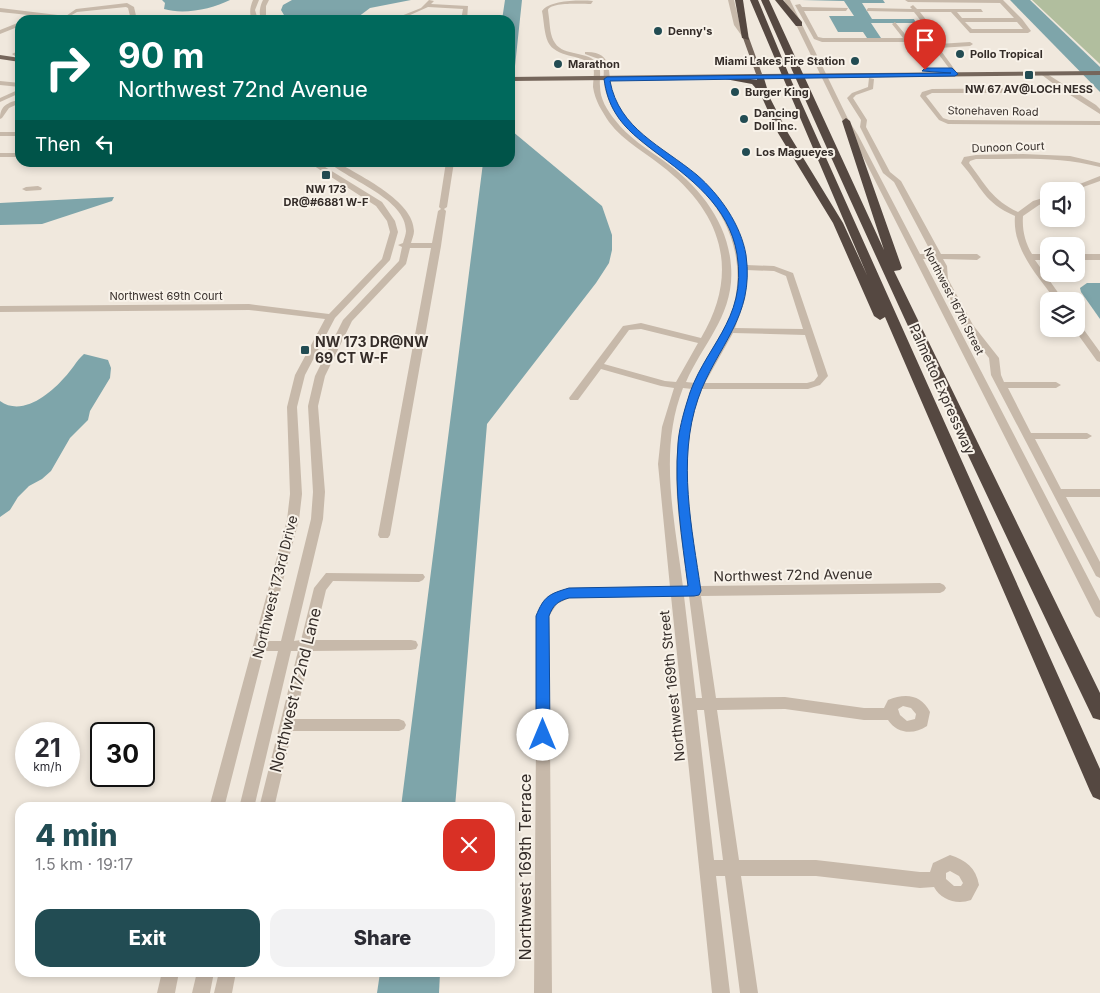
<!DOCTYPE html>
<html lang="en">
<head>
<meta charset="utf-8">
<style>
	:root { --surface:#fff; --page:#f2f2f3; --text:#2b2b33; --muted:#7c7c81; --accent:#224c53 }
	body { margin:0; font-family:Inter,sans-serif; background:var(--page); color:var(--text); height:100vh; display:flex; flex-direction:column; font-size:19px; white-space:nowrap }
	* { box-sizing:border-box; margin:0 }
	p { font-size:16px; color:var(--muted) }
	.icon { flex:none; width:28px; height:28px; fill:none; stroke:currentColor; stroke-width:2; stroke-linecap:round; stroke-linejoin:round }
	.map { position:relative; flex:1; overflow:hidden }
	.details { position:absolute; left:15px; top:802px; width:500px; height:175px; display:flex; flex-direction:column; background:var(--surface); border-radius:15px; box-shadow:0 2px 8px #0003 }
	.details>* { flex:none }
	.guide { position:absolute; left:15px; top:15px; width:500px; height:152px; border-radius:15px; box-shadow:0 2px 8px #0003; background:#00695c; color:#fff; overflow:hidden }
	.buttons { position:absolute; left:1040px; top:182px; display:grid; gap:10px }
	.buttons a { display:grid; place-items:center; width:45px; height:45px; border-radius:10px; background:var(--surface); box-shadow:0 2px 8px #0003; font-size:25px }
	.speed { position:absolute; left:15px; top:722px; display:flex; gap:10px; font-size:25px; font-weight:700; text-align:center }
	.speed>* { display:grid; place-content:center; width:65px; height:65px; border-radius:50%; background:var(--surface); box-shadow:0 2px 8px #0003; line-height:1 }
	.speed small { font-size:12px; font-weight:400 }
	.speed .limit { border:2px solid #111; border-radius:8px; background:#fff; color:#111 }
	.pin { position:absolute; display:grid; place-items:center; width:42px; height:42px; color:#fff; margin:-51px -21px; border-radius:50% 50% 50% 0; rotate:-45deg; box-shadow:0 0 5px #0007 }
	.pin .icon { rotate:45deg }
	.me { position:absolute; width:55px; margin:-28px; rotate:0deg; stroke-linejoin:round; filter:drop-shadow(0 0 4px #0008) }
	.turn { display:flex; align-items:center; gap:18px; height:105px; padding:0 20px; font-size:22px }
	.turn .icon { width:65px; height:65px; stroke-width:2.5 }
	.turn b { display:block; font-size:35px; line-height:42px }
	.then { display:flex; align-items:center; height:48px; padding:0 20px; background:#0003; gap:10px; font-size:19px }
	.round { display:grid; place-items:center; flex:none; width:52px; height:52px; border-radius:15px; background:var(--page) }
	.head { display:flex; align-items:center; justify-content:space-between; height:85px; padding:0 20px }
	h1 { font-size:30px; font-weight:800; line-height:38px; color:var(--accent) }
	.button { display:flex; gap:10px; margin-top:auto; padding:10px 20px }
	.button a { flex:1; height:58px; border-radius:15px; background:var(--accent); color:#fff; font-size:20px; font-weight:800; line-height:58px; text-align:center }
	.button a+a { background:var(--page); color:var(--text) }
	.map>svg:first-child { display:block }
	.green { fill:#b1be9e }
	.water { fill:#7ea5aa }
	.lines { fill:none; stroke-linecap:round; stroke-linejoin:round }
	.minor { fill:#c7b9aa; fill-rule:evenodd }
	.major { fill:#75665b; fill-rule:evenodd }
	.highway { fill:#554841; fill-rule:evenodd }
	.route { fill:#1a73e8; stroke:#114b97 }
	.poi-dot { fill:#224c53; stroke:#f8f2e9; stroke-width:2 }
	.labels { text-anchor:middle; stroke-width:4; stroke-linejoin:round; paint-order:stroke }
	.far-poi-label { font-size:11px; font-weight:bold; fill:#352d29; stroke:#f8f2e9; text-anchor:start }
	.far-street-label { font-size:11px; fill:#352d29; stroke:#f8f2e9 }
	.poi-label { font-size:14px; font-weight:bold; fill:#352d29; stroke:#f8f2e9; text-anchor:start }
	.street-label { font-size:14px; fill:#352d29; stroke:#f8f2e9 }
	.near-street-label { font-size:16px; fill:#352d29; stroke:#f8f2e9 }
</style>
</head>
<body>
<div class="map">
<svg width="1100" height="993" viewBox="0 0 1100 993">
	<rect width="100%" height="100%" fill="#f0e8dd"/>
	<polygon class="green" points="1032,0 1100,0 1100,64"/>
	<g class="water">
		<path d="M162 0H230C212 9 184 15 164 9L165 3Z"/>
		<polygon points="292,0 411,0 370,8 354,20 287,20 281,10 283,5"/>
		<polygon points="505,0 522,0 515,66 510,67 510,20 502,20"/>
		<polygon points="802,0 883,0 885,3 862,3 872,19 914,19 916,23 871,23 881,38 867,38 863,32 838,32 829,16 854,16 844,1"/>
		<polygon points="1010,0 1030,0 1100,67 1100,92"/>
		<polygon points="510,126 512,131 602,206 612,235 612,250 609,263 596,283 487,424 455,807 401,807 483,163 510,162"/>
		<polygon points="114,197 112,201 42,224 0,225 0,203"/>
		<polygon points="1087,283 1100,283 1100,319 1081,292 1080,288"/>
		<path d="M84 354 108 360 111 368 110 378 90 411 88 420 70 438 51 471 42 479 29 486 18 497 10 510 0 517V401C22 417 50 394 64 378 72 370 76 361 84 354Z"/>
		<polygon points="380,973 440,973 439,993 377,993"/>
	</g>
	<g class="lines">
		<g class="minor">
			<path d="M253 0H259L255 10 258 20H252C249 13 250 7 253 0Z"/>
			<path d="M263 0H269L266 6V18L268 20H262C258 14 260 6 263 0Z"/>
			<polygon points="429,0 434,1 431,4 468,6 467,20 461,20 463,9 428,7 399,20 391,20 421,8"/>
			<polygon points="728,0 734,0 740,25 748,39 744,39 734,25"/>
			<polygon points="784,0 790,0 849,121 858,135 920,254 932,254 894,182 883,173 860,127 861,120 847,98 852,93 868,87 869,78 874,79 873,89 856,95 853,98 867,120 866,127 890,172 901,181 941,254 977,254 981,257 977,260 943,259 947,266 948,279 973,325 999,358 1001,375 1004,382 1056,382 1061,385 1056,388 1008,388 1031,433 1087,433 1092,436 1087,439 1035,439 1061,489 1100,489 1100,497 1066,497 1100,562 1100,578 1096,576 991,375 989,358 964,326 940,279 939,266 935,259 923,259 1100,601 1100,618 1096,616 1094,613 852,135 843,121"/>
			<path d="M905 0H1003L1022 19 1031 31 1028 33H970L951 12H920L934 30 938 44 970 42 973 44 970 46 939 48 958 74 955 76 933 47 907 42H822L814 39 795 5 800 4 802 7 848 8 846 11H804L818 37 823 38H903L892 24 895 22 909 39 932 44 928 30 914 12 866 11 868 8 912 9 910 7 913 5 917 9H981L983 12H957L962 18H1014L1000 3 908 2ZM965 22H1017L1023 29H972Z"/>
			<path d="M593 1 591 4C583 4 550 2 548 10 548 11 549 17 549 18 550 26 550 36 555 43 564 57 588 50 598 64 602 71 599 79 600 86 600 99 607 110 615 120 628 137 647 149 664 161 699 186 728 222 731 266 735 314 703 343 686 382L695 383C707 360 723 340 731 315 749 261 728 208 684 173 660 155 632 139 616 113 610 104 604 92 604 81 603 74 605 69 602 63L596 58 585 54V52C615 51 607 74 612 92 616 105 623 116 632 125 646 140 663 151 680 163 716 189 739 221 746 265L774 266 793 273 828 376 820 385 808 389H702C676 452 691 522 700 586L940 583 944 585 946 588 944 591 940 593 701 596 716 698 785 697 864 708H884L888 700C905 693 921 694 930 712L927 726C914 735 897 734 888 720H864L785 709 717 710 739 860H816L920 872H930L933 863 950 855C966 860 976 868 979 885L971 900C957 905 941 900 934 887L920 888 816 876H741L758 993H740L725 876H716L730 993H712L671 596 569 598 557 604 549 616 552 993H534L537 616 548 597 569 588 670 587 658 464 662 427 674 388 661 386 601 369 578 400H570L569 398 623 326 641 323 701 338C739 274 724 217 667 170 648 154 624 142 609 122 602 111 595 101 593 87 593 80 595 73 593 65 580 54 556 58 548 42 544 33 544 21 542 11 550 0 579 0 593 1ZM746 270 774 271 786 276 803 329 735 328 745 299ZM641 329 698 343 676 382 665 381 604 364 629 330ZM733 333 805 335 818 376 814 381 807 383H705ZM683 388 692 389C665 451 679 522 688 587H683C675 521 658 452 683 388ZM684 596H689L702 698H696ZM903 706 911 708 916 714 915 719 907 721 900 715 898 709ZM697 710H704L723 860H714ZM950 871 959 876 963 883 961 886H954L946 879V873Z"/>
			<polygon points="127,3 134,7 137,20 131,20 128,8 126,7 77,12 70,16 94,20 76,20 0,12 0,8 66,16 76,9"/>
			<polygon points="186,18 207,18 210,20 183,20"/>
			<polygon points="20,22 20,26 0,34 0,30"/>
			<polygon points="20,50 20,54 15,56 12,54"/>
			<polygon points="1044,72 1096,105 1100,109 1100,114 1064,91 1051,93 932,93 926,96 943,118 949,120 1100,121 1100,125 948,124 939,120 920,96 922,92 932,89 1059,88 1042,75 1042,73"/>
			<polygon points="0,81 20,83 20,87 0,85"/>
			<polygon points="20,89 20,93 0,102 0,98"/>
			<path d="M20 99V103L9 108 2 118 0 119C0 105 8 103 20 99Z"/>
			<rect x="0" y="132" width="20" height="4"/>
			<rect x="0" y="153" width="20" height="4"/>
			<path d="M1023 154 1070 156 1100 163V167C1059 156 1019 159 976 159L970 161 969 163C985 184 992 200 1018 212L1033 201 1049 196V201L1039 205 1023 216C1022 230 1025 242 1032 254H1049V260H1035L1064 301H1056C1038 276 1012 249 1015 216 983 202 982 187 961 163L964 157 976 155Z"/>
			<path d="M308 162H317L382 202 395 221 398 232 390 260 335 318 305 375 297 407 302 494 299 520 267 641H281L311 519 313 492 308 406 315 376 343 320 399 261 402 247 398 245 403 243C404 239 406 234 406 231 406 199 349 180 328 162H337C360 176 414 201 414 231 414 235 412 239 411 243H432L438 211 441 209 439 207 446 162H454L447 207 444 209 446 211 441 246 390 535 388 538H380L378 535 431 248H410L406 264 352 321 325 376 318 406 325 492 323 519 294 641 301 640 314 588 326 573 423 574 425 577 423 580 419 582 333 581 326 590 314 640H411L416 641 418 645 416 649 411 650 311 651 295 719H399L404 721 406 725 404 729 399 731H292L274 808H259L298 651H291L254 808H239L278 651H264L224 808H209L287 520 290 494 287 407 295 375 325 319 249 310 0 312V306L249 304 329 314 382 259 390 232 387 221 376 206Z"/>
			<polygon points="1100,176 1100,181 1072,191 1062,191"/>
			<polygon points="38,186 42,188 41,190 26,191 22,189 26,187"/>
			<rect x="1076" y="254" width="24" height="6"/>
			<polygon points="1076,322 1079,323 1100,352 1100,362 1097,361 1074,329 1076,329"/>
			<polygon points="162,972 179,972 175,993 157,993"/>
			<polygon points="197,972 214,972 210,993 192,993"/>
			<polygon points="219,972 236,972 232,993 214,993"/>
		</g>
		<g class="major">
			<polygon points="746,36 749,38 762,74 1100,71 1100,75 510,81 510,77 756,74 743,38"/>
			<polygon points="0,55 20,58 20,62 0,59"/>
		</g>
		<g class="highway">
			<polygon points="735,0 743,0 749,40 742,38"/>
			<polygon points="750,0 758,0 792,82 1100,769 1100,800 1093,797 1090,791 885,317 880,320 874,316 833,223 778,133 760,93 752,84 725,79 721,77 725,75 757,80 757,75 763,75 770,98 788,133 843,223 867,275"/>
			<path d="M761 0H769L884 250 842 121 846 118 850 121 902 268 900 270 894 271 1100 693V720L1093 718C979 481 867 241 761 0Z"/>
			<polygon points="775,0 783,0 802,22 802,26 796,26"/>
		</g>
	</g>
	<path class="route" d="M925 68H952L958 74 955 76 610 81C619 129 662 146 697 175 720 195 741 225 746 255 755 318 716 346 698 399 677 460 692 529 701 591L699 595 694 596 569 598C558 601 553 605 549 616L550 735 548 739 543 741 538 739 536 735V616C544 596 549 594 569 588L688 586C682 539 674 491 678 443 679 430 683 415 687 402 702 347 748 322 737 254 729 206 690 178 654 151 641 141 625 129 616 114 609 103 606 92 604 79L607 77 951 73 922 71Z"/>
	<g class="poi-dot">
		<circle cx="658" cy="31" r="5"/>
		<circle cx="960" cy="54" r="5"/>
		<circle cx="855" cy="61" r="5"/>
		<circle cx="558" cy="64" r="5"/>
		<rect x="1024" y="70" width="10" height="10" rx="2.5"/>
		<circle cx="735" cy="92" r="5"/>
		<circle cx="744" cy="119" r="5"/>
		<circle cx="746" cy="152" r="5"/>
		<rect x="321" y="170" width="10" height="10" rx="2.5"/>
		<rect x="300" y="345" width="10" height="10" rx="2.5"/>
	</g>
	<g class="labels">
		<g class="far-poi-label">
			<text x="668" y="35">Denny's</text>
			<text x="970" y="58">Pollo Tropical</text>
			<text x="845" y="65" text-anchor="end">Miami Lakes Fire Station</text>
			<text x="568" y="68">Marathon</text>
			<text x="1029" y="93" text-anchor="middle">NW 67 AV@LOCH NESS</text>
			<text x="745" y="96">Burger King</text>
			<text x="754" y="117">Dancing<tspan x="754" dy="13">Doll Inc.</tspan></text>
			<text x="756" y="156">Los Magueyes</text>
			<text x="326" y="193" text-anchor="middle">NW 173<tspan x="326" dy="13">DR@#6881 W-F</tspan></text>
		</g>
		<g class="far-street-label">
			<text transform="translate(993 111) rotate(1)" y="4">Stonehaven Road</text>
			<text transform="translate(1008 147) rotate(-2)" y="4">Dunoon Court</text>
			<text x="166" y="300">Northwest 69th Court</text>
			<text transform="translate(954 301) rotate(63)" y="4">Northwest 167th Street</text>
		</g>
		<g class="poi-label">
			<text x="315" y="347">NW 173 DR@NW<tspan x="315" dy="16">69 CT W-F</tspan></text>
		</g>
		<g class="street-label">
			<text transform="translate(942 389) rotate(66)" y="5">Palmetto Expressway</text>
			<text transform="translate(793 575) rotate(-1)" y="5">Northwest 72nd Avenue</text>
			<text transform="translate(275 587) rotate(-76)" y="5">Northwest 173rd Drive</text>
			<text transform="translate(672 686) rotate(-96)" y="5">Northwest 169th Street</text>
		</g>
		<g class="near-street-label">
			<text transform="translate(295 690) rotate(-76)" y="6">Northwest 172nd Lane</text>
			<text transform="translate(525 867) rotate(-90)" y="6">Northwest 169th Terrace</text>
		</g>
	</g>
</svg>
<div class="buttons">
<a><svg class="icon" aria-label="sound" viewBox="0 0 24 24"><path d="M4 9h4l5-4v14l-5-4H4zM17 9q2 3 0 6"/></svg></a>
<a><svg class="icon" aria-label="search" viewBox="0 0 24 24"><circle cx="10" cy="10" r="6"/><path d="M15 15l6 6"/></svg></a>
<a><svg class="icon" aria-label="layers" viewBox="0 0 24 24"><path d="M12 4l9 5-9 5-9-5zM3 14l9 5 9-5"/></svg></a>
</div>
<div class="speed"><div>21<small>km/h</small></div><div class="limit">30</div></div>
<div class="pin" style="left:925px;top:70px;background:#d93025"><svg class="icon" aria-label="arrive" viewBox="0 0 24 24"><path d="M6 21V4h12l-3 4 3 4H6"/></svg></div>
<svg class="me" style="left:543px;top:735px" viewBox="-20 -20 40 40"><circle r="19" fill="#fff"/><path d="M0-13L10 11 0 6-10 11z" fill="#1a73e8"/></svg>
<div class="guide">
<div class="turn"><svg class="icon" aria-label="right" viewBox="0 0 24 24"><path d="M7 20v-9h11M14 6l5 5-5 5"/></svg><div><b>90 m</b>Northwest 72nd Avenue</div></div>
<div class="then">Then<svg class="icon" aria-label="left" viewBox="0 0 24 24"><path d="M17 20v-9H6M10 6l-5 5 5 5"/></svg></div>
</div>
<section class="details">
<div class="head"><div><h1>4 min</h1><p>1.5 km · 19:17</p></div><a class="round" style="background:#d93025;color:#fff"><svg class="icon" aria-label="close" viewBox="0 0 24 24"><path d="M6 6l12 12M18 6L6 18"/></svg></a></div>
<div class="button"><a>Exit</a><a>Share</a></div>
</section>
</div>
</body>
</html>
